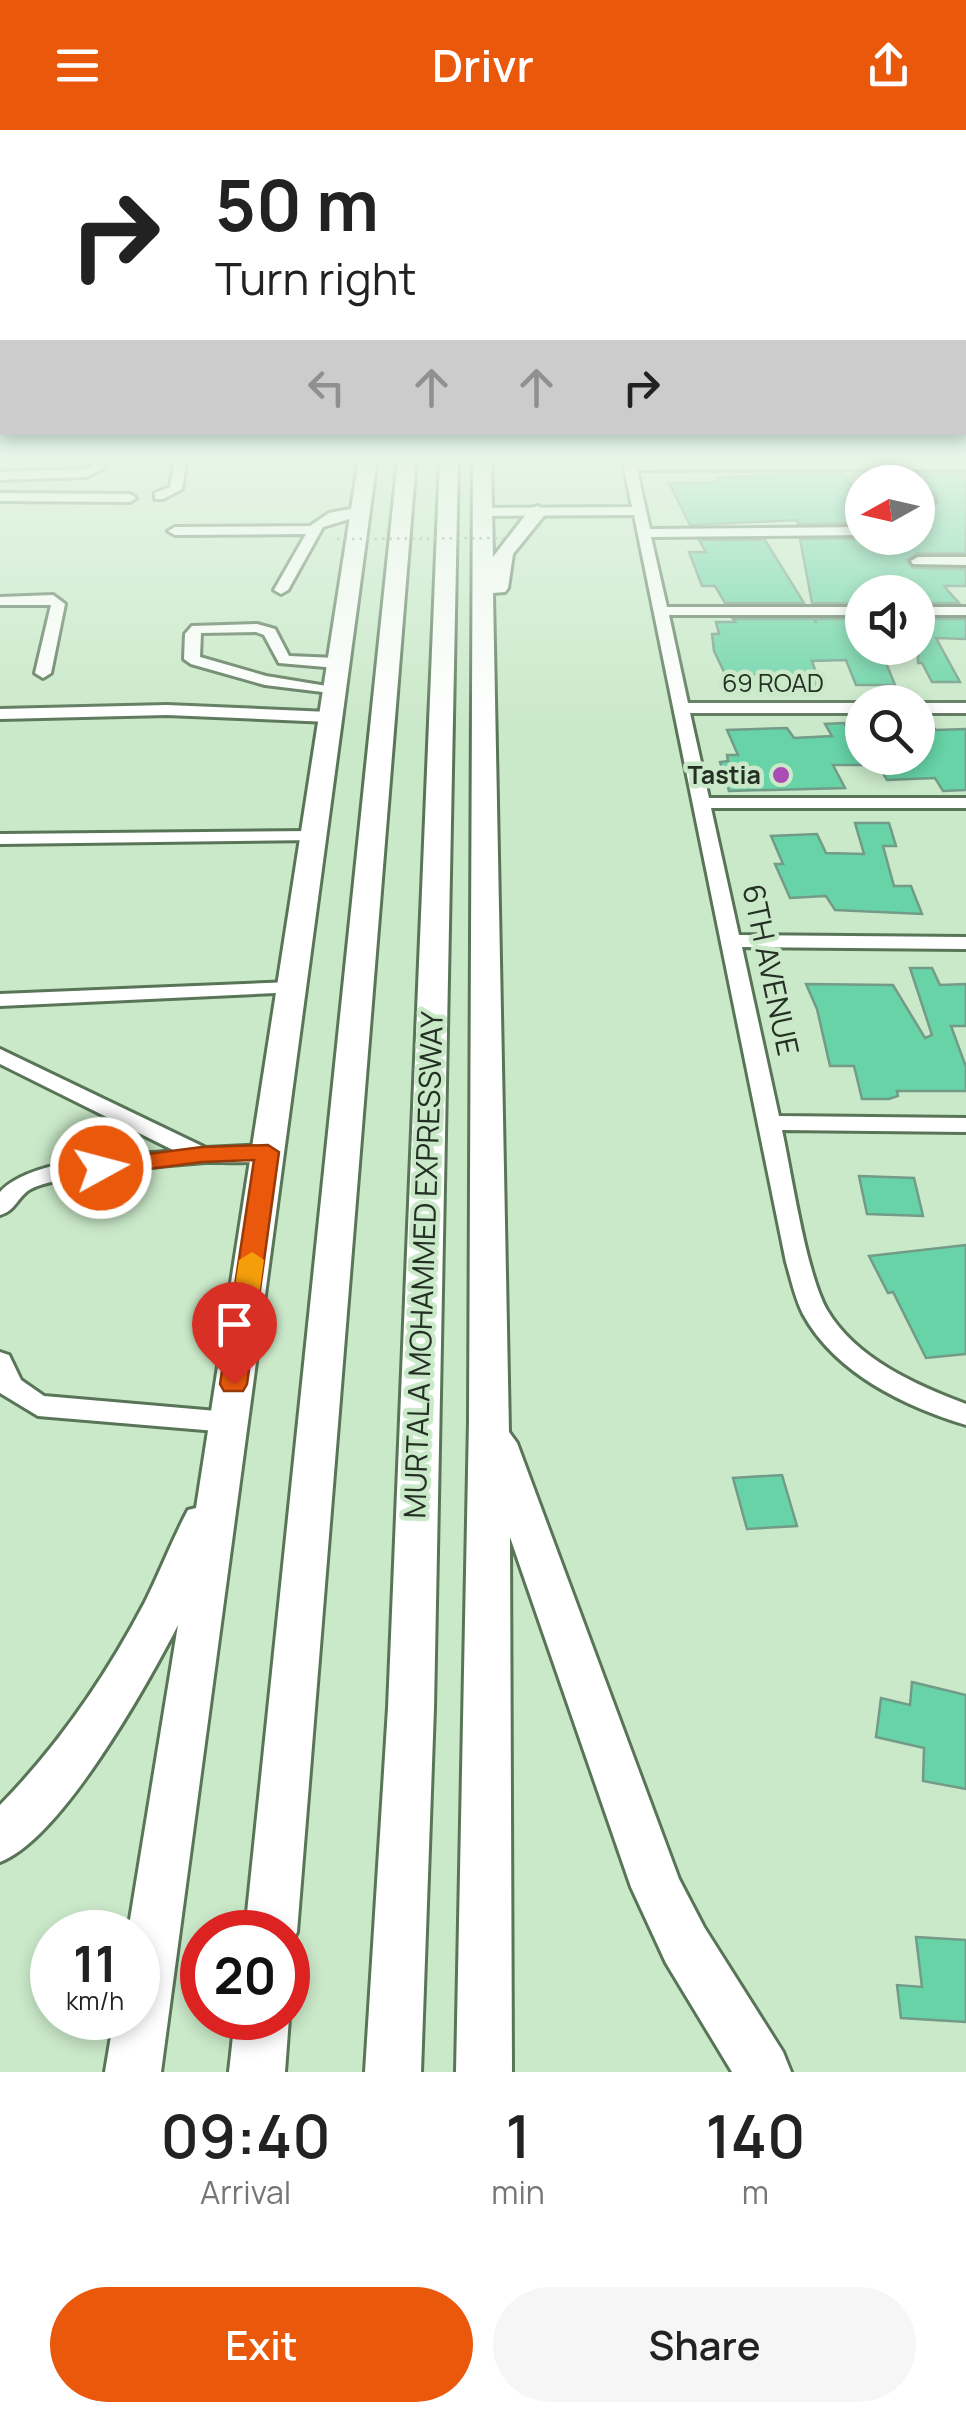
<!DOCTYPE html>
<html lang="en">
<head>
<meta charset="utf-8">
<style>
	:root { --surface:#fff; --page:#f6f6f6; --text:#222; --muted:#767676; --accent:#ea580c }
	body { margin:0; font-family:Manrope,sans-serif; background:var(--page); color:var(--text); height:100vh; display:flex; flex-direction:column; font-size:38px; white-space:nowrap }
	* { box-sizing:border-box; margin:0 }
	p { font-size:32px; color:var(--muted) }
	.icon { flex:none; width:55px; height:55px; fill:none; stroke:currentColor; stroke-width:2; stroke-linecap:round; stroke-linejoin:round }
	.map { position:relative; height:1942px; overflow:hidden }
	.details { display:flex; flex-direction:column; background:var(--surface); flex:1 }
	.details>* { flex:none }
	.guide { position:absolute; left:0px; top:0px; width:968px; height:305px; box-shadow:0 5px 15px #0003; background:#fff; color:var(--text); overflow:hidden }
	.needle { width:65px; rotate:262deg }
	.buttons { position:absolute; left:845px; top:335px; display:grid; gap:20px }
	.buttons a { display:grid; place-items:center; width:90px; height:90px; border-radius:50%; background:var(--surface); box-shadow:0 5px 15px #0003; font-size:50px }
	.speed { position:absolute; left:30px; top:1780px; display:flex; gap:20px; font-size:50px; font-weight:700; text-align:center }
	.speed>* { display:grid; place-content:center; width:130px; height:130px; border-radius:50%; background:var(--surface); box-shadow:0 5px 15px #0003; line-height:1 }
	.speed small { font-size:25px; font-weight:400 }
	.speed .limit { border:15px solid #d22; background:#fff; color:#111 }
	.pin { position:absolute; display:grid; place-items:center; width:85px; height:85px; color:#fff; margin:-102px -42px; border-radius:50% 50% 50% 0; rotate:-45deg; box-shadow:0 0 10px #0007 }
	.pin .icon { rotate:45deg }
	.me { position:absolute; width:110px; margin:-55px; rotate:83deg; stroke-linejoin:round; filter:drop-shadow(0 0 8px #0008) }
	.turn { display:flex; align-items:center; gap:35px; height:210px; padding:0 50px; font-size:45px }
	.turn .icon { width:130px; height:130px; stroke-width:2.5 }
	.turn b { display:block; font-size:70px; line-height:85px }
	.lanes { display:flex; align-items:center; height:95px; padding:0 50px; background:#0003; justify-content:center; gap:50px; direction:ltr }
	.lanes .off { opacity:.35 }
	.eta { display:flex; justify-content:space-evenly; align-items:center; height:170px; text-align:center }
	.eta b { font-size:60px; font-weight:600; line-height:70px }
	.cta { display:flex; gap:20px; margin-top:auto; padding:20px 50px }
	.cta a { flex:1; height:115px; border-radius:60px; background:var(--accent); color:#fff; font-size:40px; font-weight:600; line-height:115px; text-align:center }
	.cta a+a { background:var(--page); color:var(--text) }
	header { display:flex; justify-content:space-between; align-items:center; height:130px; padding:0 50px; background:var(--accent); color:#fff; font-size:45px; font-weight:600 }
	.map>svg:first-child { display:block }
	.building { fill:#67d3a6; stroke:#729b88; stroke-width:2.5 }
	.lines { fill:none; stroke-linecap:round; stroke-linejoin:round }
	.minor-casing { stroke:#597558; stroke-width:6 }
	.highway-casing { stroke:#597558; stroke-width:6 }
	.minor { fill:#fff; fill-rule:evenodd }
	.highway { fill:#fff; fill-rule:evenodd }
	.path-bridge { stroke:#879e86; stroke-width:2.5; stroke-dasharray:2.5 5; stroke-linecap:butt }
	.route { fill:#ea580c; stroke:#983908; stroke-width:2.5 }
	.slow { fill:#f59e0b }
	.poi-dot { fill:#ab4cb4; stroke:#cae9c9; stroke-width:4 }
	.labels { text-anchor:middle; stroke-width:9; stroke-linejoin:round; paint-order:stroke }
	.far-street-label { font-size:25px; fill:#243024; stroke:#cae9c9 }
	.far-poi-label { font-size:25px; font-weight:bold; fill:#243024; stroke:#cae9c9; text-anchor:end }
	.street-label { font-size:30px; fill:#243024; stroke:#cae9c9 }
</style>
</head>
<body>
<header><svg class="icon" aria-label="menu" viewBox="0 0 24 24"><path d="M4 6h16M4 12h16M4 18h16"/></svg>Drivr<svg class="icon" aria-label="share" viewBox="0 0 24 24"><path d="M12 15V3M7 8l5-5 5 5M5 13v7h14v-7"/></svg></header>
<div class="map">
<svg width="966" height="1942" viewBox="0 0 966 1942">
	<rect width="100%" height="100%" fill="#cae9c9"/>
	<g class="building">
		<polygon points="842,343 862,368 862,393 798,394 797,390 690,395 669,353 716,352 718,347"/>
		<polygon points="918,343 966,343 966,423 918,423 907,430 913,438 966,439 966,456 944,456 959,473 918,473 918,462 862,462 862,473 812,473 800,409 918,408 918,371 926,377 938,373 936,364 918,352"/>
		<polygon points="699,410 765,410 804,473 725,473 715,456 702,456 689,422 706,422"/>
		<polygon points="733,489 814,489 816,493 815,489 862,489 862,518 880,518 895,555 856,555 846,530 812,531 820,555 788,553 785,543 726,546 714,521 712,504 719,504 716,492 735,492"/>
		<polygon points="918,489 966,489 966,509 936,508 960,552 932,552 922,533 918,533"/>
		<polygon points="918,587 924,587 936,600 966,599 966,660 943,661 935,648 887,650 875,629 918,628"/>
		<polygon points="844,593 856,615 862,614 862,635 833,635 845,658 729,661 720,632 728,631 727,625 738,625 727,600 787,598 794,608 832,606 825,594"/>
		<polygon points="855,693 889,693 896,716 883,716 894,756 911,756 922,784 835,780 826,766 790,768 775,734 783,734 771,706 817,704 826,723 864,724"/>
		<polygon points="910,838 932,838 940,855 966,854 966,896 951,896 966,937 966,961 897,961 898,966 889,969 862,969 854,936 830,936 817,879 806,854 893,855 925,908 932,905"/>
		<polygon points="859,1046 914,1048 923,1086 867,1084"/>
		<polygon points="966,1115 966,1224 926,1228 893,1162 888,1163 869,1126"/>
		<polygon points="782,1345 797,1396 747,1399 733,1348"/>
		<polygon points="912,1552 966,1565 966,1659 923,1651 924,1618 876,1607 881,1568 910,1575"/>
		<polygon points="916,1807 966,1810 966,1892 901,1888 897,1855 922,1857"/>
	</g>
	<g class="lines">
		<g class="minor-casing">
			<g id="minor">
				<polygon points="94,328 106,328 104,338 86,347 0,350 0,342 84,339 92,336"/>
				<polygon points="175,328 187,328 182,359 163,369 155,369 155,363 170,357"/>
				<path d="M622 328H634L635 332 966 331V339L637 340 650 399 862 397V405L651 407 667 477H862V485H669L688 573H862V583H690L709 668H966V678H711L739 805 966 807V819L742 817 779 986 966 988V1002L782 1000C792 1046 806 1143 827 1180 856 1229 916 1255 966 1274V1295C904 1276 835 1243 803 1184 795 1168 791 1149 786 1132L634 385 484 386 478 382 484 378 632 377Z"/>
				<polygon points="918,356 934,367 934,373 926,373 918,366"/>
				<polygon points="0,363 130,364 136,368 130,372 0,371"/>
				<polygon points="361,377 366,378 366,384 323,397 288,460 281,464 274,460 306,404 175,405 168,401 175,397 310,396 329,383"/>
				<polygon points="918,427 966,427 966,435 913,434 911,431"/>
				<polygon points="53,465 65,474 51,543 43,548 35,543 51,475 0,475 0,467"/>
				<rect x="918" y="477" width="48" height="8"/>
				<polygon points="257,494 275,499 289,526 337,528 345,533 337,538 279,533 264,505 256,502 201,503 200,527 266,546 339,558 339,564 265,555 191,534 184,529 185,504 192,496"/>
				<rect x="918" y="573" width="48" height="10"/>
				<polygon points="167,575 329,582 337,587 329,592 167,585 0,589 0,579"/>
				<polygon points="312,701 321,706 318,710 0,714 0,704"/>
				<polygon points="291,852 301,858 298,862 0,876 0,864"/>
				<path d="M0 919 206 1018 268 1015 280 1022C266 1037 225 1031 205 1032 169 1035 56 1044 29 1060 17 1068 15 1081 0 1085V1062C32 1027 128 1026 175 1021L0 934Z"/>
				<polygon points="0,1222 9,1225 21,1250 44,1266 228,1282 238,1285 242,1292 238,1299 228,1302 38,1286 0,1263"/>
			</g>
		</g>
		<g class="highway-casing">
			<g id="highway">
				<path d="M359 328H377L161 1942H105L114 1888H138V1802H128L178 1495C147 1555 62 1708 0 1732V1675C59 1615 106 1546 145 1472 160 1442 172 1410 188 1380L196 1378Z"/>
				<polygon points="398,328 416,328 297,1802 288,1821 288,1802 245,1802"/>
				<polygon points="440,328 458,328 434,1578 421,1942 365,1942 388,1578"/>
				<polygon points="473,328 491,328 493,427 531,378 538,376 547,382 513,424 508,458 505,462 493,463 509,1302 517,1313 679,1749 704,1797 783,1922 791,1942 732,1942 666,1833 631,1757 510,1407 512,1942 456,1942 469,1291"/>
				<polygon points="288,1884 289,1888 285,1942 229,1942 235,1888 288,1888"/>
			</g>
		</g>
		<use href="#minor" class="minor"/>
		<use href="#highway" class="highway"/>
		<polyline class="path-bridge" points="337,409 503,408"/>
	</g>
	<linearGradient id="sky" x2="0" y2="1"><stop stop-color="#59b9dd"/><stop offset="0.55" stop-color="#e7f5e7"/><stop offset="1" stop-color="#e7f5e7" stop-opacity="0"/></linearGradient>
	<rect width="966" height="600" fill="url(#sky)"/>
	<polygon class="route" points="268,1015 279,1022 247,1254 243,1261 224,1261 220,1254 254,1030 202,1032 101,1045 89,1038 101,1030 202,1017"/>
	<polygon class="slow" points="252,1122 264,1130 253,1210 249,1217 231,1217 227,1210 239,1130"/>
	<circle class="poi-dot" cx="781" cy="645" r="10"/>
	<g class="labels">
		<g class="far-street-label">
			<text x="773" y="562">69 ROAD</text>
		</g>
		<g class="far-poi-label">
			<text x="761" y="654">Tastia</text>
		</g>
		<g class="street-label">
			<text transform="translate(770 840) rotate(78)" y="10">6TH AVENUE</text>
			<text transform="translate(424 1135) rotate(-88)" y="10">MURTALA MOHAMMED EXPRESSWAY</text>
		</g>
	</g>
</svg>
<div class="buttons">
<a><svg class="needle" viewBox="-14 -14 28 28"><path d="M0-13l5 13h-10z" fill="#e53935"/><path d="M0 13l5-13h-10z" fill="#767676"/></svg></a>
<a><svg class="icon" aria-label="sound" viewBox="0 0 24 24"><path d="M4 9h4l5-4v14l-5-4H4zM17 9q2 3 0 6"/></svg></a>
<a><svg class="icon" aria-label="search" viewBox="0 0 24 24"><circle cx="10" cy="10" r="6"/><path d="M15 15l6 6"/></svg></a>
</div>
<div class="speed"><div>11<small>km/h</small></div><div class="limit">20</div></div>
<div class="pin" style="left:234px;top:1254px;background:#d93025"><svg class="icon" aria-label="arrive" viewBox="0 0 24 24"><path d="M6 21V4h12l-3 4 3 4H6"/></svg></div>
<svg class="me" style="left:101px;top:1038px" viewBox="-20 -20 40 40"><circle r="17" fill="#ea580c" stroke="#fff" stroke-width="3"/><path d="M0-11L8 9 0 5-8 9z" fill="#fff"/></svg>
<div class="guide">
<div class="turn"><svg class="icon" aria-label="right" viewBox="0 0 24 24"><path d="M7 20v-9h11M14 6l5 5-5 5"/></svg><div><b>50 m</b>Turn right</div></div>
<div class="lanes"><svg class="icon off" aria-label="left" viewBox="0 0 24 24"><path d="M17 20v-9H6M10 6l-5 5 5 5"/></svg><svg class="icon off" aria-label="ahead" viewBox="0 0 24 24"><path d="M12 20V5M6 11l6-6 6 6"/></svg><svg class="icon off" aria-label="ahead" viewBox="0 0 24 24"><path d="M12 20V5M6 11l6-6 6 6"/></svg><svg class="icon" aria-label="right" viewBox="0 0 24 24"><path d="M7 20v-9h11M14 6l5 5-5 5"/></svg></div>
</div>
</div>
<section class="details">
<div class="eta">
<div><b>09:40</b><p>Arrival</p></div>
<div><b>1</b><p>min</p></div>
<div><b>140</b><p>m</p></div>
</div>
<div class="cta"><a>Exit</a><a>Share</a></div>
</section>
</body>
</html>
